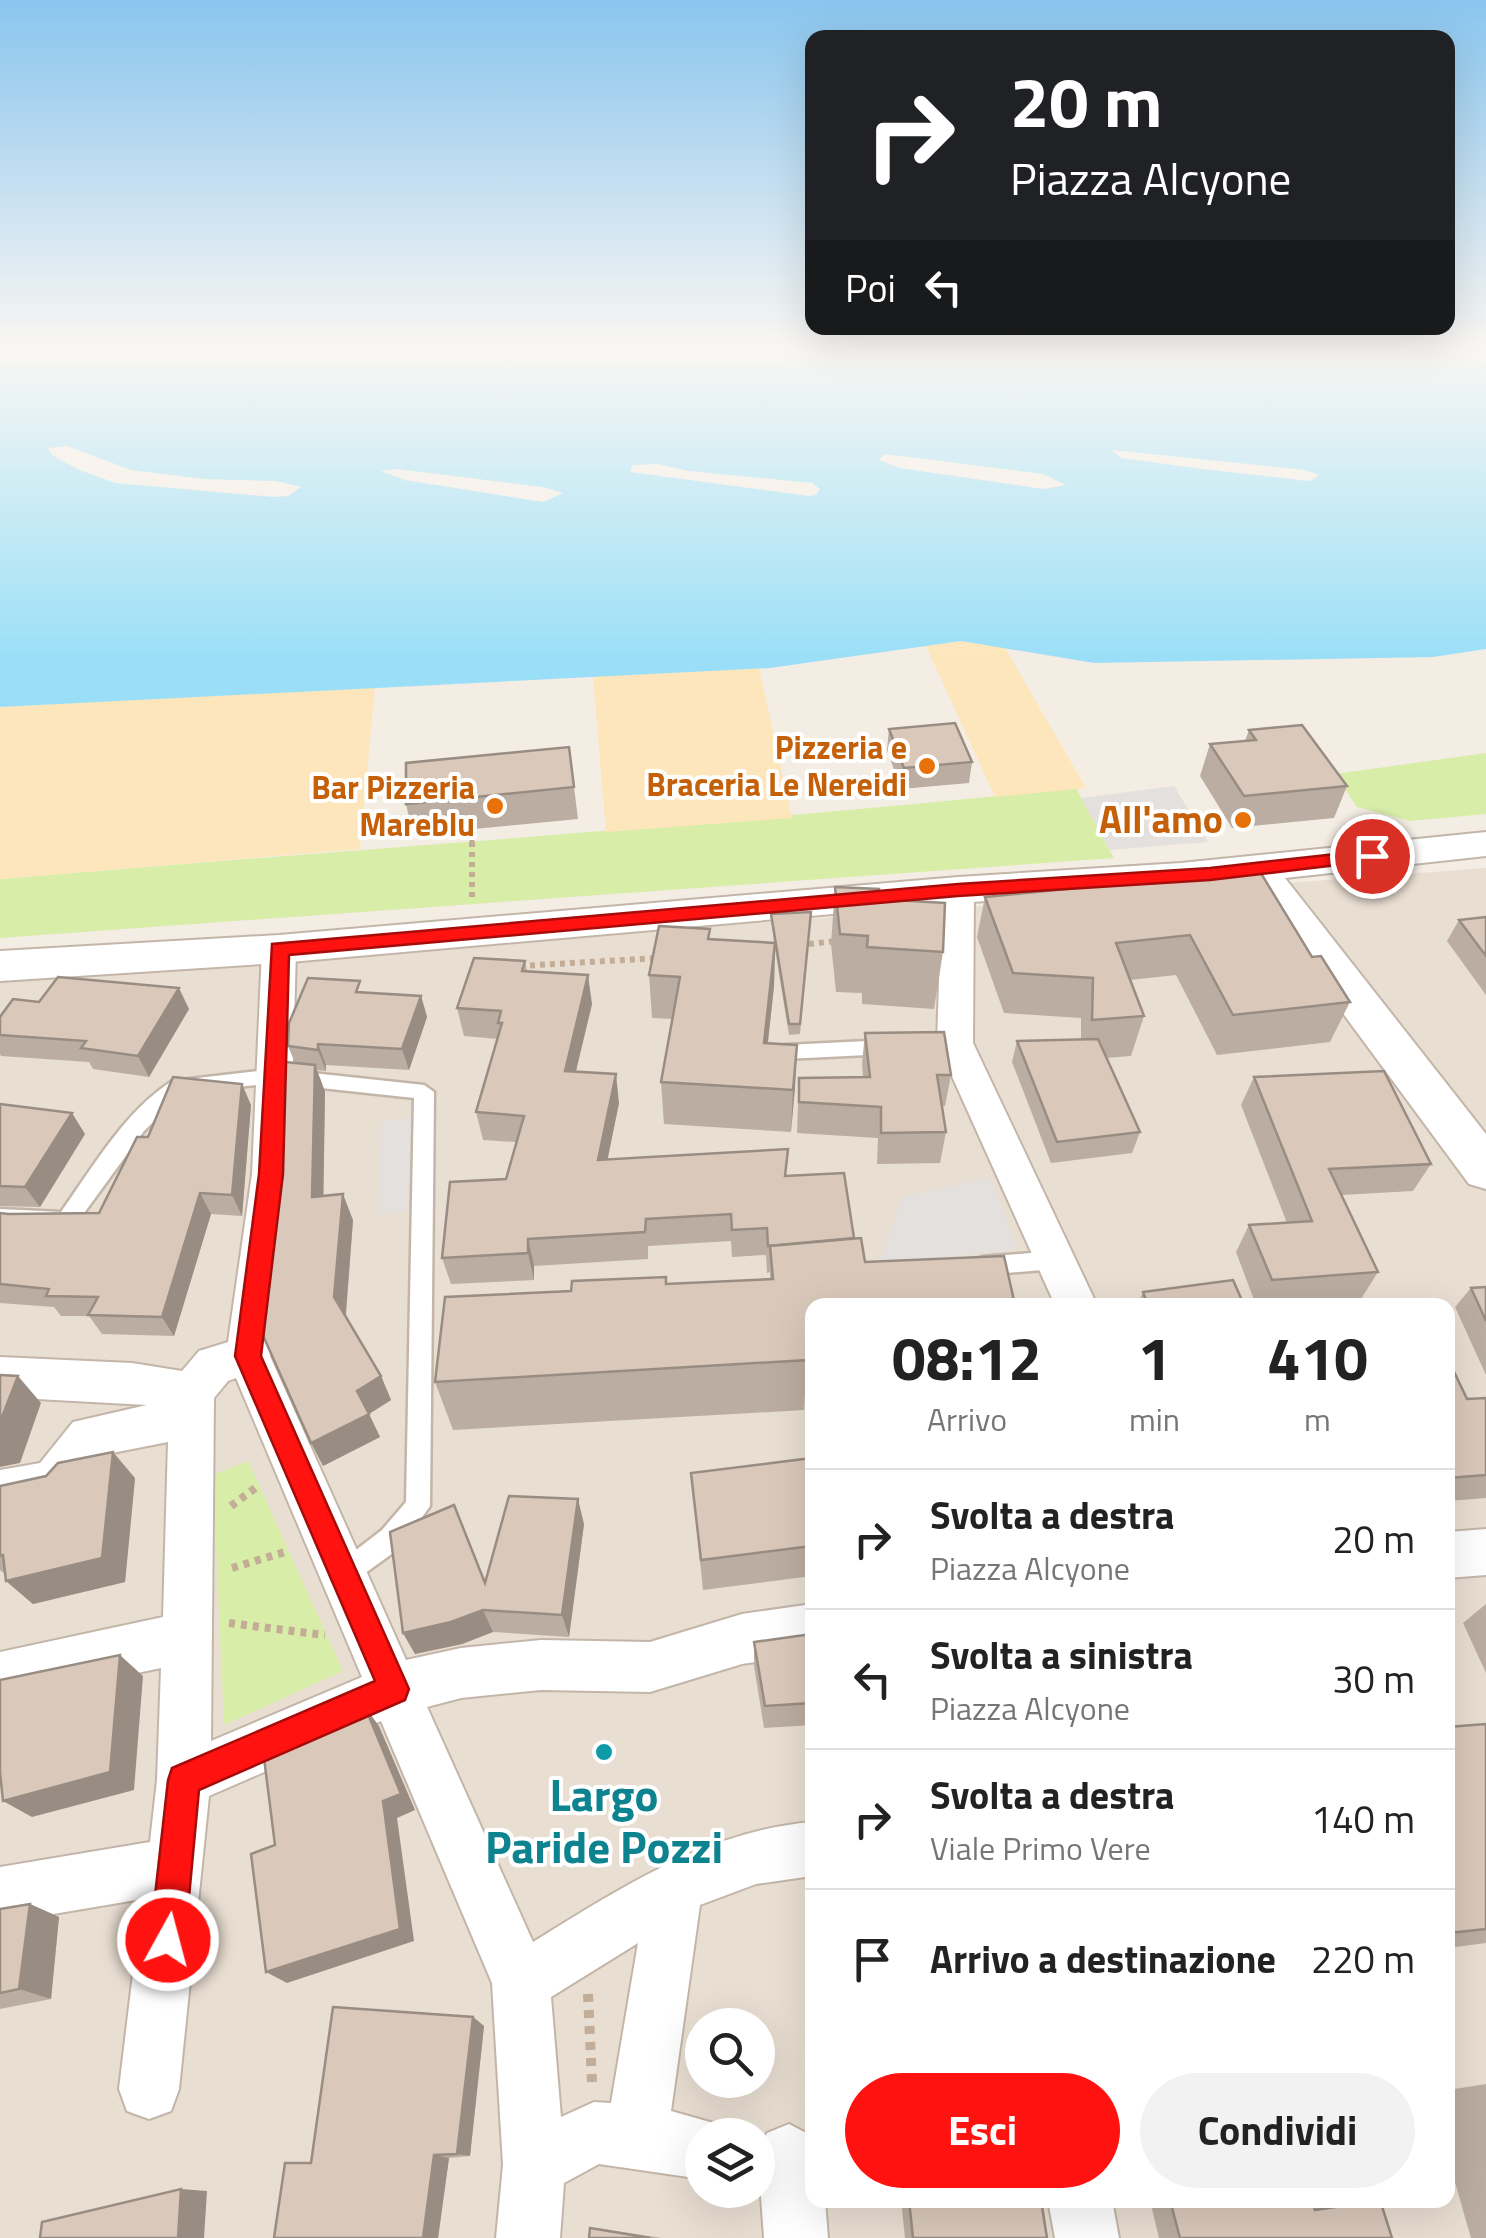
<!DOCTYPE html>
<html lang="it">
<head>
<meta charset="utf-8">
<style>
	:root { --surface:#fff; --page:#f2f2f2; --text:#222; --muted:#767676; --line:#e0e0e0; --accent:#ff1210 }
	body { margin:0; font-family:"Titillium Web",sans-serif; background:var(--page); color:var(--text); height:100vh; display:flex; flex-direction:column; font-size:38px; white-space:nowrap }
	* { box-sizing:border-box; margin:0 }
	p { font-size:32px; color:var(--muted) }
	.icon { flex:none; width:55px; height:55px; fill:none; stroke:currentColor; stroke-width:2; stroke-linecap:round; stroke-linejoin:round }
	.map { position:relative; flex:1; overflow:hidden }
	.drawer { position:absolute; left:805px; top:1298px; width:650px; height:910px; display:flex; flex-direction:column; background:var(--surface); border-radius:20px; box-shadow:0 10px 40px #0002 }
	.drawer>* { flex:none }
	.top-card { position:absolute; left:805px; top:30px; width:650px; height:305px; border-radius:20px; box-shadow:0 10px 40px #0002; background:#202124; color:#fff; overflow:hidden }
	.buttons { position:absolute; left:685px; top:2008px; display:grid; gap:20px }
	.buttons a { display:grid; place-items:center; width:90px; height:90px; border-radius:50%; background:var(--surface); box-shadow:0 10px 40px #0002; font-size:50px }
	.pin { position:absolute; display:grid; place-items:center; width:85px; height:85px; color:#fff; margin:-42px; border:5px solid #fff; border-radius:50%; box-shadow:0 2px 10px #0007 }
	.me { position:absolute; width:110px; margin:-55px; rotate:7deg; stroke-linejoin:round; filter:drop-shadow(0 0 8px #0008) }
	.turn { display:flex; align-items:center; gap:35px; height:210px; padding:0 40px; font-size:45px }
	.turn .icon { width:130px; height:130px; stroke-width:2.5 }
	.turn b { display:block; font-size:70px; line-height:85px }
	.then { display:flex; align-items:center; height:95px; padding:0 40px; background:#0003; gap:20px; font-size:38px }
	.eta { display:flex; justify-content:space-evenly; align-items:center; height:170px; text-align:center }
	.eta b { font-size:60px; font-weight:700; line-height:70px }
	.cta { display:flex; gap:20px; margin-top:auto; padding:20px 40px }
	.cta a { flex:1; height:115px; border-radius:60px; background:var(--accent); color:#fff; font-size:40px; font-weight:700; line-height:115px; text-align:center }
	.cta a+a { background:var(--page); color:var(--text) }
	ul { padding:0; list-style:none }
	li { display:flex; align-items:center; gap:30px; height:140px; padding:0 40px; border-top:2px solid var(--line) }
	li div { flex:1 }
	li b { display:block; font-size:38px }
	li em { font-style:normal }
	.map>svg:first-child { display:block }
	.residential { fill:#e9ded2; fill-rule:evenodd }
	.green { fill:#d8eda8 }
	.sand { fill:#fde6bb }
	.parking { fill:#e4e0dd }
	.water { fill:#9adff7 }
	.pier { fill:#f4ede4 }
	.lines { fill:none; stroke-linecap:round; stroke-linejoin:round }
	.service-casing { stroke:#c3b6a9; stroke-width:5 }
	.minor-casing { stroke:#c3b6a9; stroke-width:4 }
	.tertiary-casing { stroke:#c3b6a9; stroke-width:4 }
	.path-far3 { stroke:#c4ad96; stroke-width:5; stroke-dasharray:4 4; stroke-linecap:butt }
	.path-far2 { stroke:#c4ad96; stroke-width:6; stroke-dasharray:5 5; stroke-linecap:butt }
	.path-far1 { stroke:#c4ad96; stroke-width:8; stroke-dasharray:6 6; stroke-linecap:butt }
	.path { stroke:#c4ad96; stroke-width:10; stroke-dasharray:8 8; stroke-linecap:butt }
	.service { fill:#fff; fill-rule:evenodd }
	.minor { fill:#fff; fill-rule:evenodd }
	.tertiary { fill:#fff; fill-rule:evenodd }
	.wall { fill:#bbada1 }
	.shaded-wall { fill:#998d83 }
	.building { fill:#dac9bb; stroke:#998d83; stroke-width:2.5 }
	.route { fill:#ff1210; stroke:#a60c0a; stroke-width:2.5 }
	.food-dot { fill:#e8710a; stroke:#fff; stroke-width:4 }
	.culture-dot { fill:#0f9aa8; stroke:#fff; stroke-width:4 }
	.labels { text-anchor:middle; stroke-width:8; stroke-linejoin:round; paint-order:stroke }
	.far-food-label { font-size:32px; font-weight:bold; fill:#c56008; stroke:#fff; text-anchor:end }
	.food-label { font-size:38px; font-weight:bold; fill:#c56008; stroke:#fff; text-anchor:end }
	.near-culture-label { font-size:45px; font-weight:bold; fill:#0d838f; stroke:#fff }
</style>
</head>
<body>
<div class="map">
<svg width="1486" height="2238" viewBox="0 0 1486 2238">
	<rect width="100%" height="100%" fill="#f4ede4"/>
	<path class="residential" d="M1486 868V2238H0V980ZM812 1305H1448V2200H812ZM702 2025H758V2080H702ZM702 2135H758V2190H702Z"/>
	<g class="green">
		<polygon points="1486,753 1486,814 1410,821 1357,807 1335,774"/>
		<path d="M1076 788 1114 858 0 938V879C359 849 718 825 1076 788Z"/>
		<polygon points="248,1461 343,1671 224,1725 213,1475"/>
	</g>
	<g class="sand">
		<polygon points="961,641 1005,648 1086,788 995,797 926,646"/>
		<polygon points="759,668 792,818 606,832 593,676"/>
		<polygon points="375,686 360,849 0,879 0,707"/>
	</g>
	<g class="parking">
		<polygon points="1174,786 1208,842 1110,850 1081,798"/>
		<polygon points="412,1118 407,1211 377,1214 382,1121"/>
		<polygon points="991,1178 1017,1249 879,1266 902,1197"/>
	</g>
	<polygon class="water" points="0,347 1486,347 1486,649 1433,657 1094,663 961,641 770,668 0,707"/>
	<g class="pier">
		<polygon points="67,446 131,470 204,479 276,481 301,487 288,496 274,497 115,483 77,469 52,455 48,448"/>
		<polygon points="1112,450 1305,470 1319,475 1310,481 1203,469 1121,458"/>
		<polygon points="885,454 1043,474 1066,485 1043,489 900,468 879,460"/>
		<polygon points="658,464 689,471 812,483 820,489 816,495 809,496 630,472 633,465"/>
		<polygon points="397,469 543,487 563,493 543,502 405,480 381,471"/>
	</g>
	<g class="lines">
		<g class="service-casing">
			<g id="service">
				<polygon points="888,1040 898,1047 888,1054 785,1059 775,1052 785,1045"/>
				<path d="M275 1069 424 1085 434 1092 430 1506 400 1548 343 1589 334 1585 330 1576 334 1567 382 1530 406 1502 414 1098 275 1083 183 1093 144 1131 76 1224 56 1231 0 1227V1209L61 1212C93 1167 125 1111 172 1081Z"/>
				<polygon points="1055,1251 1063,1254 1066,1260 1063,1266 1055,1269 982,1275 974,1272 971,1266 974,1260 982,1257"/>
			</g>
		</g>
		<g class="minor-casing">
			<g id="minor">
				<polygon points="958,880 969,883 974,890 973,1043 1097,1305 1055,1305 937,1043 942,890 947,883"/>
				<path d="M279 938 291 941 296 949 290 1174 270 1356 406 1660 461 1648 541 1640 650 1642 742 1614 812 1604V1654L742 1664 650 1692 541 1690 461 1698 427 1707 533 1942C621 1888 707 1831 812 1822V1876L756 1884 700 1905 671 2111 724 2126 728 2135H702V2179L599 2164 564 2183 560 2238H496L503 2165 492 1983 381 1721 209 1796 179 2089 171 2111 149 2119 127 2111 119 2089 142 1899 0 1923V1867L150 1842 157 1780 161 1668 0 1702V1652L163 1617 168 1442 102 1455 69 1498 0 1514V1470L40 1463 73 1422 147 1405 0 1397V1357L132 1363 182 1371 199 1351 228 1342 252 1174 262 949 267 941ZM236 1378 362 1677 211 1741 214 1398 228 1381ZM638 1943 611 2103 594 2102 561 2117 551 1997Z"/>
				<polygon points="1486,1529 1486,1575 1448,1578 1448,1532"/>
				<polygon points="789,2124 812,2136 812,2200 825,2200 828,2238 764,2238 758,2155 767,2133"/>
				<polygon points="1048,2200 1112,2200 1119,2238 1055,2238"/>
			</g>
		</g>
		<g class="tertiary-casing">
			<polygon id="tertiary" points="1486,832 1486,856 1285,878 1486,1134 1486,1189 1469,1184 1246,882 958,903 279,963 0,981 0,951 279,935 958,877 1181,863"/>
		</g>
		<polyline class="path-far3" points="472,830 472,845"/>
		<g class="path-far2">
			<polyline points="472,842 472,901"/>
			<polyline points="799,945 837,941"/>
			<polyline points="520,966 658,958"/>
		</g>
		<g class="path-far1">
			<polyline points="231,1506 258,1486"/>
			<polyline points="232,1568 288,1551"/>
			<polyline points="229,1623 325,1635"/>
		</g>
		<polyline class="path" points="588,1994 592,2082"/>
		<use href="#service" class="service"/>
		<use href="#minor" class="minor"/>
		<use href="#tertiary" class="tertiary"/>
	</g>
	<g class="wall">
		<polygon points="889,729 972,762 969,783 901,789 887,750"/>
		<polygon points="1249,730 1347,786 1334,818 1232,828 1200,776 1210,744 1245,741"/>
		<polygon points="569,747 578,819 413,835 406,804"/>
		<polygon points="835,887 878,899 943,952 934,1009 862,1004 862,993 836,992 831,944"/>
		<polygon points="985,897 1312,957 1350,1002 1330,1042 1217,1055 1176,975 1130,980 1144,1016 1131,1056 1106,1058 1140,1132 1132,1153 1051,1163 1012,1062 1017,1041 1081,1040 1081,1018 1004,1013 977,937"/>
		<polygon points="811,912 800,1034 789,1035 775,949 774,986 768,1043 795,1087 791,1132 664,1124 661,1082 673,1019 652,1018 649,975 711,939 774,943 771,914"/>
		<polygon points="1486,917 1486,995 1447,941 1459,920"/>
		<polygon points="525,961 527,971 592,1004 576,1072 619,1103 607,1159 787,1176 812,1305 812,1395 805,1395 804,1410 453,1430 435,1382 571,1291 770,1279 770,1272 767,1273 766,1255 732,1257 731,1241 648,1246 648,1259 534,1266 534,1280 451,1284 442,1258 506,1179 516,1142 483,1140 476,1112 498,1039 464,1036 457,1008"/>
		<polygon points="363,992 421,996 427,1017 409,1070 326,1065 326,1071 317,1070 325,1092 323,1196 353,1220 346,1316 381,1376 391,1400 369,1414 380,1437 323,1466 295,1063 288,1046"/>
		<polygon points="189,1009 149,1077 93,1069 89,1062 1,1056 0,1054 0,1017"/>
		<polygon points="865,1033 951,1075 945,1106 942,1106 946,1132 940,1163 877,1164 878,1138 797,1133 799,1078 863,1077 862,1064"/>
		<polygon points="1254,1077 1431,1164 1413,1191 1342,1195 1378,1272 1361,1299 1256,1305 1236,1252 1249,1225 1287,1223 1241,1105"/>
		<polygon points="0,1104 85,1134 40,1207 0,1206"/>
		<polygon points="251,1105 242,1216 211,1214 174,1336 102,1334 89,1316 61,1316 54,1307 0,1303 0,1213 8,1214 99,1213 148,1137"/>
		<polygon points="1486,1287 1486,1375 1455,1307 1471,1288"/>
		<polygon points="1143,1292 1244,1305 1137,1305"/>
		<polygon points="1448,1359 1467,1399 1486,1398 1486,1498 1448,1501"/>
		<polygon points="812,1458 812,1576 703,1590 691,1473"/>
		<polygon points="135,1478 125,1582 33,1604 6,1581 6,1575 0,1570 0,1486"/>
		<polygon points="584,1524 569,1637 493,1632 462,1644 415,1654 403,1633"/>
		<polygon points="1486,1604 1486,1673 1463,1623"/>
		<polygon points="812,1634 812,1725 764,1728 754,1666 754,1642"/>
		<polygon points="1486,1724 1486,1943 1448,1948 1448,1727"/>
		<polygon points="812,1870 812,1914 811,1880"/>
		<polygon points="30,1904 59,1917 51,1999 0,2009 0,1909"/>
		<polygon points="473,2017 484,2026 470,2156 449,2158 438,2238 274,2238 311,2163"/>
		<polygon points="1486,2084 1486,2238 1471,2238 1448,2158 1448,2090"/>
		<polygon points="901,2200 1041,2200 1047,2238 905,2238"/>
		<polygon points="1150,2200 1312,2200 1314,2206 1350,2200 1380,2200 1392,2238 1159,2238"/>
		<polygon points="590,2228 597,2228 662,2238 589,2238"/>
	</g>
	<g class="shaded-wall">
		<polygon points="775,943 774,986 763,1085 764,1043"/>
		<polygon points="588,975 592,1004 569,1099 565,1071"/>
		<polygon points="179,988 189,1009 149,1077 138,1056"/>
		<polygon points="421,996 427,1017 409,1070 402,1049"/>
		<polygon points="318,1044 326,1065 326,1071 318,1050"/>
		<polygon points="797,1045 795,1087 791,1132 793,1090"/>
		<polygon points="315,1065 325,1092 323,1223 312,1197"/>
		<polygon points="616,1074 619,1103 602,1187 598,1160"/>
		<polygon points="242,1084 251,1105 242,1216 232,1195"/>
		<polygon points="72,1113 85,1134 40,1207 25,1187"/>
		<polygon points="200,1193 211,1214 174,1336 162,1317"/>
		<polygon points="343,1194 353,1220 345,1322 334,1297"/>
		<polygon points="528,1239 534,1266 534,1280 528,1253"/>
		<polygon points="18,1376 41,1403 20,1463 0,1467 0,1422"/>
		<polygon points="381,1376 391,1400 369,1414 380,1437 323,1466 311,1443 357,1391"/>
		<polygon points="113,1452 135,1478 125,1582 33,1604 6,1581"/>
		<polygon points="578,1499 584,1524 569,1637 562,1615"/>
		<polygon points="483,1610 493,1632 462,1644 415,1654 403,1633"/>
		<polygon points="120,1655 143,1676 134,1790 32,1817 3,1801"/>
		<polygon points="365,1707 379,1726 415,1810 397,1818 414,1941 287,1983 266,1972"/>
		<polygon points="30,1904 59,1917 51,1999 19,1989"/>
		<polygon points="473,2017 484,2026 470,2156 457,2154"/>
		<polygon points="434,2155 449,2158 438,2238 423,2238"/>
		<polygon points="181,2189 207,2191 204,2238 178,2238"/>
	</g>
	<g class="building">
		<polygon points="955,723 972,762 904,768 889,729"/>
		<polygon points="1302,725 1347,786 1244,796 1210,744 1256,740 1249,730"/>
		<polygon points="569,747 574,787 406,804 406,763"/>
		<polygon points="1259,870 1312,957 1321,956 1350,1002 1233,1015 1190,935 1116,943 1144,1016 1092,1020 1093,978 1013,973 985,897"/>
		<polygon points="835,887 879,889 878,899 945,903 943,952 867,947 868,936 840,934"/>
		<polygon points="811,912 800,1024 789,1024 771,914"/>
		<polygon points="1486,917 1486,956 1459,920"/>
		<polygon points="659,926 710,929 708,939 775,943 764,1043 797,1045 793,1090 661,1082 680,977 649,975"/>
		<polygon points="474,958 525,961 522,971 588,975 565,1071 616,1074 598,1160 788,1149 785,1176 844,1173 854,1238 768,1246 767,1228 732,1230 731,1214 646,1219 645,1232 528,1239 528,1253 442,1258 450,1182 506,1179 524,1116 476,1112 502,1023 498,1023 501,1011 457,1008"/>
		<polygon points="58,977 179,988 138,1056 81,1048 86,1041 0,1035 0,1017 13,999 39,1002"/>
		<polygon points="308,978 360,981 356,992 421,996 402,1049 318,1044 318,1050 288,1046 289,1023"/>
		<polygon points="944,1032 951,1075 937,1075 946,1132 881,1133 881,1107 799,1102 799,1078 870,1077 865,1033"/>
		<polygon points="1098,1039 1140,1132 1057,1142 1017,1041"/>
		<polygon points="285,1062 315,1065 312,1197 343,1194 334,1297 381,1376 357,1391 369,1414 311,1443 261,1331 282,1148"/>
		<polygon points="1384,1071 1431,1164 1329,1169 1378,1272 1272,1280 1249,1225 1312,1221 1254,1077"/>
		<polygon points="173,1077 242,1084 232,1195 200,1193 162,1317 88,1315 98,1297 46,1296 49,1289 0,1284 0,1213 8,1214 99,1213 137,1137 148,1137"/>
		<polygon points="0,1104 72,1113 25,1187 0,1186"/>
		<polygon points="861,1238 865,1262 1004,1256 1015,1305 812,1305 812,1345 807,1345 808,1360 435,1382 445,1297 571,1291 572,1281 666,1277 666,1284 773,1279 770,1246"/>
		<polygon points="1233,1280 1244,1305 1148,1305 1143,1292"/>
		<polygon points="1486,1287 1486,1321 1471,1288"/>
		<polygon points="1448,1359 1467,1399 1486,1398 1486,1475 1448,1478"/>
		<polygon points="0,1375 18,1376 0,1422"/>
		<polygon points="113,1452 102,1558 6,1581 3,1555 0,1556 0,1486 46,1476 58,1463"/>
		<polygon points="812,1458 812,1546 701,1560 691,1473"/>
		<polygon points="509,1496 578,1499 562,1615 483,1610 451,1622 403,1633 390,1532 454,1505 485,1583"/>
		<polygon points="812,1634 812,1703 765,1706 754,1642"/>
		<polygon points="120,1655 110,1772 3,1801 0,1772 0,1680"/>
		<polygon points="365,1707 401,1794 383,1801 400,1929 266,1972 251,1854 275,1845 263,1750"/>
		<polygon points="1486,1724 1486,1929 1448,1933 1448,1727"/>
		<polygon points="30,1904 19,1989 0,1993 0,1909"/>
		<polygon points="333,2007 473,2017 457,2154 434,2155 423,2238 274,2238 285,2163 311,2163"/>
		<polygon points="181,2189 178,2238 40,2238 42,2222"/>
		<polygon points="909,2200 1041,2200 1047,2238 913,2238"/>
		<polygon points="1170,2200 1312,2200 1315,2210 1380,2200 1392,2238 1180,2238"/>
		<polygon points="590,2228 650,2238 589,2238"/>
	</g>
	<linearGradient id="sky" x2="0" y2="1"><stop stop-color="#89c5ee"/><stop offset="0.53" stop-color="#faf7f3"/><stop offset="1" stop-color="#faf7f3" stop-opacity="0"/></linearGradient>
	<rect width="1486" height="660" fill="url(#sky)"/>
	<polygon class="route" points="1372,850 1382,856 1379,860 1210,880 958,896 289,955 283,1174 261,1356 409,1689 405,1700 199,1790 185,1940 180,1952 168,1957 155,1952 150,1940 168,1780 172,1768 375,1681 235,1356 259,1174 272,944 958,884 1210,868"/>
	<g class="food-dot">
		<circle cx="927" cy="766" r="10"/>
		<circle cx="495" cy="806" r="10"/>
		<circle cx="1243" cy="820" r="10"/>
	</g>
	<circle class="culture-dot" cx="604" cy="1752" r="10"/>
	<g class="labels">
		<g class="far-food-label">
			<text x="907" y="759">Pizzeria e<tspan x="907" dy="37">Braceria Le Nereidi</tspan></text>
			<text x="475" y="799">Bar Pizzeria<tspan x="475" dy="37">Mareblu</tspan></text>
		</g>
		<g class="food-label">
			<text x="1223" y="833">All'amo</text>
		</g>
		<g class="near-culture-label">
			<text x="604" y="1811">Largo<tspan x="604" dy="52">Paride Pozzi</tspan></text>
		</g>
	</g>
</svg>
<div class="buttons">
<a><svg class="icon" aria-label="search" viewBox="0 0 24 24"><circle cx="10" cy="10" r="6"/><path d="M15 15l6 6"/></svg></a>
<a><svg class="icon" aria-label="layers" viewBox="0 0 24 24"><path d="M12 4l9 5-9 5-9-5zM3 14l9 5 9-5"/></svg></a>
</div>
<div class="pin" style="left:1372px;top:856px;background:#d93025"><svg class="icon" aria-label="arrive" viewBox="0 0 24 24"><path d="M6 21V4h12l-3 4 3 4H6"/></svg></div>
<svg class="me" style="left:168px;top:1940px" viewBox="-20 -20 40 40"><circle r="17" fill="#ff1210" stroke="#fff" stroke-width="3"/><path d="M0-11L8 9 0 5-8 9z" fill="#fff"/></svg>
<div class="top-card">
<div class="turn"><svg class="icon" aria-label="right" viewBox="0 0 24 24"><path d="M7 20v-9h11M14 6l5 5-5 5"/></svg><div><b>20 m</b>Piazza Alcyone</div></div>
<div class="then">Poi<svg class="icon" aria-label="left" viewBox="0 0 24 24"><path d="M17 20v-9H6M10 6l-5 5 5 5"/></svg></div>
</div>
<section class="drawer">
<div class="eta">
<div><b>08:12</b><p>Arrivo</p></div>
<div><b>1</b><p>min</p></div>
<div><b>410</b><p>m</p></div>
</div>
<ul>
<li><svg class="icon" aria-label="right" viewBox="0 0 24 24"><path d="M7 20v-9h11M14 6l5 5-5 5"/></svg><div><b>Svolta a destra</b><p>Piazza Alcyone</p></div><em>20 m</em></li>
<li><svg class="icon" aria-label="left" viewBox="0 0 24 24"><path d="M17 20v-9H6M10 6l-5 5 5 5"/></svg><div><b>Svolta a sinistra</b><p>Piazza Alcyone</p></div><em>30 m</em></li>
<li><svg class="icon" aria-label="right" viewBox="0 0 24 24"><path d="M7 20v-9h11M14 6l5 5-5 5"/></svg><div><b>Svolta a destra</b><p>Viale Primo Vere</p></div><em>140 m</em></li>
<li><svg class="icon" aria-label="arrive" viewBox="0 0 24 24"><path d="M6 21V4h12l-3 4 3 4H6"/></svg><div><b>Arrivo a destinazione</b></div><em>220 m</em></li>
</ul>
<div class="cta"><a>Esci</a><a>Condividi</a></div>
</section>
</div>
</body>
</html>
